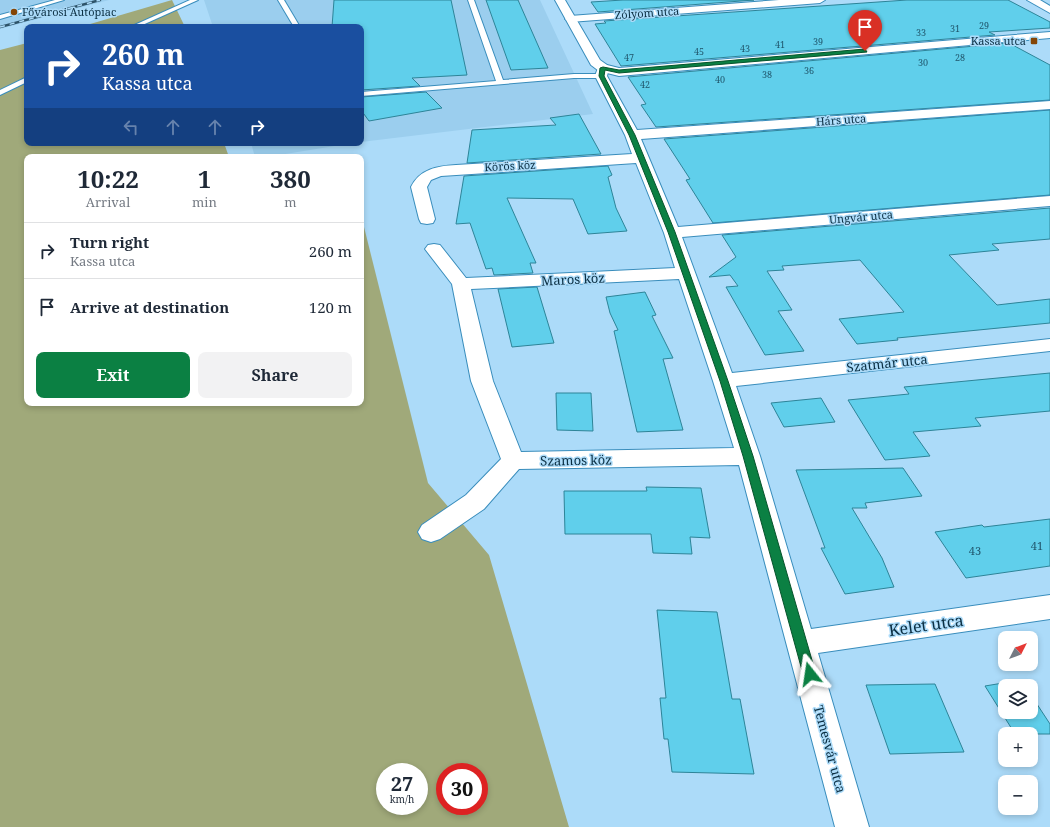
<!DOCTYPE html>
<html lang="en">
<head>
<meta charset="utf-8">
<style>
	:root { --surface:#fff; --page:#f2f2f3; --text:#1f2937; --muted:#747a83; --line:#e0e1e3; --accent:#0b8043 }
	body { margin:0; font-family:"Noto Serif",serif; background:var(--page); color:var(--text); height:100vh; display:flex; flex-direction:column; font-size:15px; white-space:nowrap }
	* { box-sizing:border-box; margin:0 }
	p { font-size:13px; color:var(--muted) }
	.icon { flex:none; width:22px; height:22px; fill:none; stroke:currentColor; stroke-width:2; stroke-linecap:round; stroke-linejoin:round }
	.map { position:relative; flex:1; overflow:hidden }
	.details { position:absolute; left:24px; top:154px; width:340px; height:252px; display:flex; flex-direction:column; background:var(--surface); border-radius:8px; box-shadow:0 2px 6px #0003 }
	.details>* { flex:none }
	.guide { position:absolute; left:24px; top:24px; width:340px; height:122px; border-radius:8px; box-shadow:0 2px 6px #0003; background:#1a4fa0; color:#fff; overflow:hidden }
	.needle { width:26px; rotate:48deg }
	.buttons { position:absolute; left:998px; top:631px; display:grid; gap:8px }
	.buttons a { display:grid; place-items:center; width:40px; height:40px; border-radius:8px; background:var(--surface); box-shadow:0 2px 6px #0003; font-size:20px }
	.speed { position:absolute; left:376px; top:763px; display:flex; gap:8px; font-size:20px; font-weight:700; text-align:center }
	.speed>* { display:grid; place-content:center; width:52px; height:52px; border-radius:50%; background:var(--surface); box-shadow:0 2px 6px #0003; line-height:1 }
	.speed small { font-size:10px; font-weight:400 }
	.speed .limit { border:6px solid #d22; background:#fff; color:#111 }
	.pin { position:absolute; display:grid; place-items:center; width:34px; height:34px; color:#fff; margin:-41px -17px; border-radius:50% 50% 50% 0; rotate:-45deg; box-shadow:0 0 4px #0007 }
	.pin .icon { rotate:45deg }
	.me { position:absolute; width:44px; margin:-22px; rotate:345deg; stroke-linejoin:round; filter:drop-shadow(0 0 3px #0008) }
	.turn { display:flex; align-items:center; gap:14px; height:84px; padding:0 12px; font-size:18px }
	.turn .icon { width:52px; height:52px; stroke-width:2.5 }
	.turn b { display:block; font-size:28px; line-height:34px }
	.lanes { display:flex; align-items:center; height:38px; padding:0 12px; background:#0003; justify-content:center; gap:20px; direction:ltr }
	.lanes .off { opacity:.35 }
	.eta { display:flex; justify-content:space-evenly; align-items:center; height:68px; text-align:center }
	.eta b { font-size:24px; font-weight:700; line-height:28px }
	.button { display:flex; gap:8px; margin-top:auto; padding:8px 12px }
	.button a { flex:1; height:46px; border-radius:8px; background:var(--accent); color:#fff; font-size:16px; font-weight:700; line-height:46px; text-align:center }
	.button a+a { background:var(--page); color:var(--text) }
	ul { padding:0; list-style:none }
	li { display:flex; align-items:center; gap:12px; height:56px; padding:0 12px; border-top:1px solid var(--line) }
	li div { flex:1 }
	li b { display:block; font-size:15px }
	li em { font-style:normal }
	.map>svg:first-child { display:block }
	.built { fill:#9bceee }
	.green { fill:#a0a97a; fill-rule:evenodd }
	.building { fill:#60cfeb; stroke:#2d8498 }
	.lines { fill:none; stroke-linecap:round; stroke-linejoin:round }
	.lane-casing { stroke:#398dbc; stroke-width:2 }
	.street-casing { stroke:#398dbc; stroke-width:2 }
	.secondary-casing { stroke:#398dbc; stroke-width:2 }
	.lane { fill:#fff; fill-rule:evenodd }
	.street { fill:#fff; fill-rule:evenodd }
	.secondary { fill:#fff; fill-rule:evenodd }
	.rail-casing { stroke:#2d5369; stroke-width:2.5 }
	.rail { stroke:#acdbf9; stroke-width:1.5; stroke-dasharray:5; stroke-linecap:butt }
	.route { fill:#0b8043; stroke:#07532c }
	.poi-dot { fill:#844506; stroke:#acdbf9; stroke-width:1.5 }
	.labels { text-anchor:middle; stroke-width:3; stroke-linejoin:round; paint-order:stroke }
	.far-number-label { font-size:9px; fill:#20576d }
	.far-poi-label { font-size:11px; fill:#0b2f43; stroke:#acdbf9; text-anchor:start }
	.far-street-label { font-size:11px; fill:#0b2f43; stroke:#acdbf9 }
	.number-label { font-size:11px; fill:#20576d }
	.street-label { font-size:13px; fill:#0b2f43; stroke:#acdbf9 }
	.near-street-label { font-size:16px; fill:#0b2f43; stroke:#acdbf9 }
</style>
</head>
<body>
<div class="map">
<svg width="1050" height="827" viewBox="0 0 1050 827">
	<rect width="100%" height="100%" fill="#acdbf9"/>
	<g class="built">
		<polygon points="0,0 109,0 0,29"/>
		<polygon points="204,0 540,0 593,114 361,142 361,27 213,27"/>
		<polygon points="251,143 353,143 267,157 255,157"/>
	</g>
	<g class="green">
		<polygon points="172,0 185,27 80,27"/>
		<path d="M27 43V143H224L229 157H27V403H361V215L428 483 489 555 569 827H0V50ZM385 772H419V806H385ZM445 772H479V806H445Z"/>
	</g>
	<g class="building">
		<polygon points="334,0 451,0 467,75 412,78 420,86 361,90 361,27 332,27"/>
		<polygon points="486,0 518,0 548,68 511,70"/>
		<polygon points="623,0 754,0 598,12 591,2"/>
		<polygon points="907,0 1008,0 1050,22 1050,28 989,32 995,35 621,66 595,24 606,23 604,21"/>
		<polygon points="1009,43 1050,65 1050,100 656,127 641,105 646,104 628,77"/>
		<polygon points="426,92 442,108 369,121 361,110 361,97"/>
		<polygon points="1050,110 1050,195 713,223 686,180 690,179 664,139"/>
		<polygon points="579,114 601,154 467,163 472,130 556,125 550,118"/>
		<polygon points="608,166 612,175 608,177 616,208 627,231 588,234 573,199 507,198 536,263 530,263 533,273 494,275 492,268 486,269 470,223 456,224 464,176"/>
		<polygon points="1050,208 1050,239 992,244 999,250 949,255 997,305 1050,299 1050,323 897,338 898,340 857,344 839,319 904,312 860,260 782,266 784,270 767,271 792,310 778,311 804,351 765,355 726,287 738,286 730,275 709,277 736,257 722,235"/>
		<polygon points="537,287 554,343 512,347 498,289"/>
		<polygon points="645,292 656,315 652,316 673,358 663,359 683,430 637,432 614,331 618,330 610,313 606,297"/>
		<polygon points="1050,373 1050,411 975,418 981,426 913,432 930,456 885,460 848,400 909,394 904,387"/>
		<polygon points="556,393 591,393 593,431 557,430"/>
		<polygon points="821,398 835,422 784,427 771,403"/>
		<polygon points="903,468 922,496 865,503 867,508 852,508 882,558 894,587 845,594 821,548 825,548 796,470"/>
		<polygon points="646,487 701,488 710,538 690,537 692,554 653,553 651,534 565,534 564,491 647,491"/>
		<polygon points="1050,519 1050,566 966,578 935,532 982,525 984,527"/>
		<polygon points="657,610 717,612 732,699 740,699 754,774 672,772 668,739 664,739 660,698 666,698"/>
		<polygon points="1021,680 1025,686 1005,686 1005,712 1031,712 1031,695 1050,724 1050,734 1015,734 985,686"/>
		<polygon points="935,684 964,752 890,754 866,685"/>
	</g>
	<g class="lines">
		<g class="lane-casing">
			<g id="lane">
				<polygon points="55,0 64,0 0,19 0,15"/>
				<polygon points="190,0 198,0 138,27 130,27"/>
				<polygon points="278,0 284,0 300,27 294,27"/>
				<polygon points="468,0 474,0 503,80 574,74 601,74 604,76 601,78 574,78 361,96 361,92 496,81"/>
				<polygon points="27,77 27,82 0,95 0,90"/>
			</g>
		</g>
		<g class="street-casing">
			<g id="street">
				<polygon points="779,0 825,0 820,3 570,22 565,19 570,16"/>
				<polygon points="1027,0 1040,0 1050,6 1050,13"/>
				<path d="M603 64 607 65 609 68 607 76 637 130 1050 101V109L641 139 678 227 1050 196V206L682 237 732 373 1050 339V351L736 386 760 456 811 629 1050 595V619L818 653 869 827H835L739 465 519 469 484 509 440 539 431 542 422 539 418 532 422 525 466 495 501 459 471 381 452 284 425 249 428 245 434 244 440 245 466 278 675 268 664 233 636 163 441 176 431 180 427 187 435 219 433 223 427 224 421 223 419 219 411 187C420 169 437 166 456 165L632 154 625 135 595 76 599 65ZM679 279 713 381 734 448 521 452 493 381 471 289Z"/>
			</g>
		</g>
		<g class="secondary-casing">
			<polygon id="secondary" points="555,0 565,0 600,60 607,65 619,68 1050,32 1050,38 619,76 599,71 591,65"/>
		</g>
		<use href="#lane" class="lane"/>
		<use href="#street" class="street"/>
		<use href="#secondary" class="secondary"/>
		<g class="rail-casing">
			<polyline id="rail" points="0,27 100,0"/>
		</g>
		<use href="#rail" class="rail"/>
	</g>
	<polygon class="route" points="865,49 867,52 619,73 605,70 604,76 635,135 675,232 728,381 753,456 816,674 814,678 810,679 805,678 803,674 743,456 720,381 668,232 629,135 599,76 600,68 603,67 619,70"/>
	<g class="poi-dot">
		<circle cx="14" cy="12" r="4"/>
		<rect x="1030" y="37" width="8" height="8" rx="2"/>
	</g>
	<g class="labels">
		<g class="far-number-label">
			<text x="984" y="29">29</text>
			<text x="955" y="32">31</text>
			<text x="921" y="36">33</text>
			<text x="818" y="45">39</text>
			<text x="780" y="48">41</text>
			<text x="745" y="52">43</text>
			<text x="699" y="55">45</text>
			<text x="629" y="61">47</text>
			<text x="960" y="61">28</text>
			<text x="923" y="66">30</text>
			<text x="809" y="74">36</text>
			<text x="767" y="78">38</text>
			<text x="720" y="83">40</text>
			<text x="645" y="88">42</text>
		</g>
		<g class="far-poi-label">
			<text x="22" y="16">Fővárosi Autópiac</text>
			<text x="1026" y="45" text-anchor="end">Kassa utca</text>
		</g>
		<g class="far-street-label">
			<text transform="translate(647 13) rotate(-4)" y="4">Zólyom utca</text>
			<text transform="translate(841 120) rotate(-4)" y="4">Hárs utca</text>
			<text transform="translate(510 166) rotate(-3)" y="4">Körös köz</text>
			<text transform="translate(861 217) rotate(-5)" y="4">Ungvár utca</text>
		</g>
		<g class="number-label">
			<text x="1037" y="550">41</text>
			<text x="975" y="555">43</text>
		</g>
		<g class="street-label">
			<text transform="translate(573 279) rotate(-3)" y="5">Maros köz</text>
			<text transform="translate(887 363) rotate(-6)" y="5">Szatmár utca</text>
			<text transform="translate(576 460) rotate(-1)" y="5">Szamos köz</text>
			<text transform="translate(830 749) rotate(75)" y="5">Temesvár utca</text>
		</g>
		<g class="near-street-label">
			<text transform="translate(926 625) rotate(-8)" y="6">Kelet utca</text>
		</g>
	</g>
</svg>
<div class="buttons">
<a><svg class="needle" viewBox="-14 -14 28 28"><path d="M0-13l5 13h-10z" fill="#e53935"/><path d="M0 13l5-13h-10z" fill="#747a83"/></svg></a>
<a><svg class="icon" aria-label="layers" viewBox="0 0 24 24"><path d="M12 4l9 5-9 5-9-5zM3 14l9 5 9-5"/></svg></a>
<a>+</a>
<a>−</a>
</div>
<div class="speed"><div>27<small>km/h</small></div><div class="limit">30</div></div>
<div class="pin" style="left:865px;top:51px;background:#d93025"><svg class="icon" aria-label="arrive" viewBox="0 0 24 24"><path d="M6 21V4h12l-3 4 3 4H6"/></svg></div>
<svg class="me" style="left:810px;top:674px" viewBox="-20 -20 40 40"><path d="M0-17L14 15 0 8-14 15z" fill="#0b8043" stroke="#fff" stroke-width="4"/></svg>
<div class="guide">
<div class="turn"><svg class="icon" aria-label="right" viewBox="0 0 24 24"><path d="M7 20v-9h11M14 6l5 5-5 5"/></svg><div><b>260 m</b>Kassa utca</div></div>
<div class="lanes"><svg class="icon off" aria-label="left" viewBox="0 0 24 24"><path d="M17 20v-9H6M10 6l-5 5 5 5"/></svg><svg class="icon off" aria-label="ahead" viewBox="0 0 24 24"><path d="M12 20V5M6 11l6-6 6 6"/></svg><svg class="icon off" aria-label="ahead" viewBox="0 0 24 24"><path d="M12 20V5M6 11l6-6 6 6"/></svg><svg class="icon" aria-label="right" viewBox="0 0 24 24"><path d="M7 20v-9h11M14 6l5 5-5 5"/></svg></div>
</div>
<section class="details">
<div class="eta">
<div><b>10:22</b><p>Arrival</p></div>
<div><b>1</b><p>min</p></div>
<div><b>380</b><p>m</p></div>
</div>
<ul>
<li><svg class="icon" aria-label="right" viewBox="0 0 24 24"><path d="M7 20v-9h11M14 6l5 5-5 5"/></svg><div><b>Turn right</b><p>Kassa utca</p></div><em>260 m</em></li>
<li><svg class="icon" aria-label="arrive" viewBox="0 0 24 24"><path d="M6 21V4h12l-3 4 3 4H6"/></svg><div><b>Arrive at destination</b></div><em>120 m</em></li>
</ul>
<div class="button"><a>Exit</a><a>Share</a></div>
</section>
</div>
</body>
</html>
